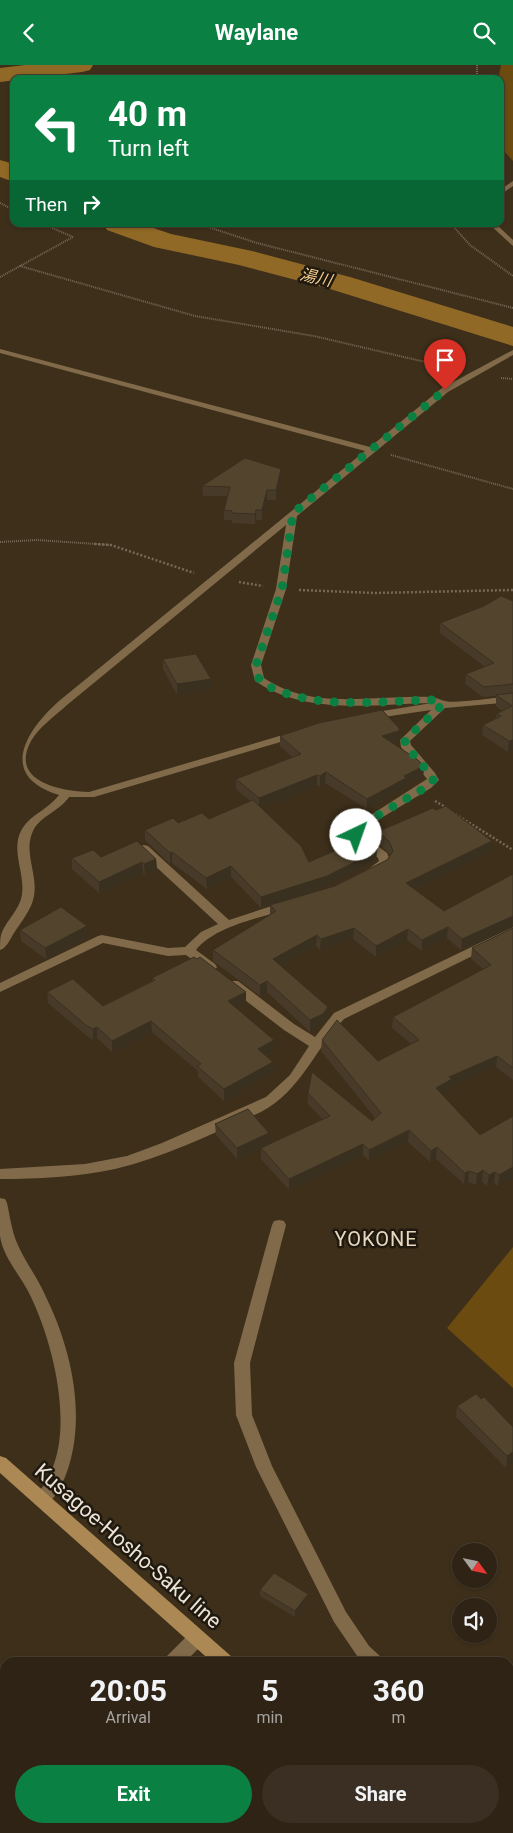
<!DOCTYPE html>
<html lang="en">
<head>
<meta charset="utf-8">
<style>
	:root { --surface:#2e2314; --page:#3a2f22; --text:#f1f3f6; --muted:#a7a4a0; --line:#494034; --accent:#0b8043 }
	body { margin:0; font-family:Roboto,"Noto Sans JP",sans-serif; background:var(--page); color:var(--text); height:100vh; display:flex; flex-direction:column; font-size:19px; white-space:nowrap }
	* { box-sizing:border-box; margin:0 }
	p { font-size:16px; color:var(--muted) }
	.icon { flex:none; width:28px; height:28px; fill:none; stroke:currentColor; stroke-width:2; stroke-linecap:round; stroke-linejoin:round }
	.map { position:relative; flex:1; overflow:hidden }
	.details { position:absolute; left:0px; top:1592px; width:514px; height:176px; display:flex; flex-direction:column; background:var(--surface); border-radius:15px 15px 0 0; box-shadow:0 1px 4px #0004,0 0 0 1px var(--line) }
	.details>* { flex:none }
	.guide { position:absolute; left:10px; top:10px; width:494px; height:152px; border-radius:10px; box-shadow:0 1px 4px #0004,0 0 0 1px var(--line); background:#0b8043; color:#fff; overflow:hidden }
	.needle { width:32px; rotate:123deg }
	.controls { position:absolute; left:452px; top:1478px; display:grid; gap:10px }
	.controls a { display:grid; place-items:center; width:45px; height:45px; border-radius:50%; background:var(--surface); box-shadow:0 1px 4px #0004,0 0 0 1px var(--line); font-size:25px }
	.pin { position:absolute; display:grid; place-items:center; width:42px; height:42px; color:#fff; margin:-51px -21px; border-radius:50% 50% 50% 0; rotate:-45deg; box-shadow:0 0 5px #0007 }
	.pin .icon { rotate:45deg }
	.me { position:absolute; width:55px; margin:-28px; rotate:42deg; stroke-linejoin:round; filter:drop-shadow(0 0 4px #0008) }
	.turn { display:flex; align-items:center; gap:18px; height:105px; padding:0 15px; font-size:22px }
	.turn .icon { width:65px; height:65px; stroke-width:2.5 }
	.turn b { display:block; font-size:35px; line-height:42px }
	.then { display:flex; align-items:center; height:48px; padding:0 15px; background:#0003; gap:10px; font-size:19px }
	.eta { display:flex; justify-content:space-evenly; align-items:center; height:85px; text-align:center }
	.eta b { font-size:30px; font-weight:700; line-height:35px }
	.primary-button { display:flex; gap:10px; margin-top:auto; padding:10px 15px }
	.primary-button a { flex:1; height:58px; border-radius:30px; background:var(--accent); color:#fff; font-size:20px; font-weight:700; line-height:58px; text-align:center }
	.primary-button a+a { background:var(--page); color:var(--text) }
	header { display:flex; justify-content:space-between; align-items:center; height:65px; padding:0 15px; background:var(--accent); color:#fff; font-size:22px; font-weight:700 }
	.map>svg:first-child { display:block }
	.green { fill:#6b4b0f }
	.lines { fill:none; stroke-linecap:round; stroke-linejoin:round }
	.river { fill:#916926; fill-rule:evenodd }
	.path-far2 { stroke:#766957; stroke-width:2; stroke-dasharray:1 1; stroke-linecap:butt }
	.path-far1 { stroke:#766957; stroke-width:2.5; stroke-dasharray:2 2; stroke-linecap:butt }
	.path { stroke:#766957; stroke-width:4.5; stroke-dasharray:3 3; stroke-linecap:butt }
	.minor { fill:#806a4a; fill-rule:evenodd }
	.secondary { fill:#ac8954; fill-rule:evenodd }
	.wall { fill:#473a28 }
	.shaded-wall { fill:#3a3020 }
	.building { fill:#53442e; stroke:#3a3020 }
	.route { stroke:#0b8043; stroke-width:9; stroke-dasharray:0 16.2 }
	.labels { text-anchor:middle; stroke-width:5; stroke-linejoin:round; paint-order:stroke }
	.far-water-label { font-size:16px; font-style:italic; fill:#f5cd8f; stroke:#1f190f }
	.quarter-label { font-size:20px; letter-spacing:1px; fill:#e9d8be; stroke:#1f190f }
	.near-street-label { font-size:21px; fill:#ede4d7; stroke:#1f190f }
</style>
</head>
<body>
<header><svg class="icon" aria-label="back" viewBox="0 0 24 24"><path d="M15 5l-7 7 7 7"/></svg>Waylane<svg class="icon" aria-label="search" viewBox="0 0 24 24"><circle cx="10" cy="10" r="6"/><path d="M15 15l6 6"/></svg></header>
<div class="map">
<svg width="513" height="1768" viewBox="0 0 513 1768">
	<rect width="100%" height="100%" fill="#3d2f1a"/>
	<g class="green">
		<polygon points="501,0 513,0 513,96 500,82 500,54 504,40 499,10"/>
		<polygon points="513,1182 513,1323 447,1263"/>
	</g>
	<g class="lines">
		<g class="river">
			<polygon points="25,0 93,0 90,5 82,7 0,17 0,3"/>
			<polygon points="0,95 14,99 14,117 0,112"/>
			<polygon points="103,159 142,159 171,169 252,186 350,212 513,262 513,281 330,224 239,200 154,182 107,165"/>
		</g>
		<g class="path-far2">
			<polyline points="477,0 477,14"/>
			<polyline points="0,138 14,145"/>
			<polyline points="43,159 73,172"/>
			<polyline points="199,159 257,178 513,243"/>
			<polyline points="451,159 470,180 513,211"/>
			<polyline points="20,201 195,251 314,271 451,303"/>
			<polyline points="0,212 73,172"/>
			<polyline points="501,313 513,314"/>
			<polyline points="391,390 513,424"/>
			<polyline points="0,477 37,475 111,480"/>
		</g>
		<g class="path-far1">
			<polyline points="94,479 111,480 194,508"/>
			<polyline points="239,517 263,521"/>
			<polyline points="299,525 375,528 513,525"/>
			<polyline points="435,736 447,743"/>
			<polyline points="452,747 513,785"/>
		</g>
		<polyline class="path" points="509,1696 513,1694"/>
		<g class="minor">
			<polygon points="513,116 513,121 500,130 500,125"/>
			<polygon points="489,159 496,159 513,175 513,181"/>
			<path d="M0 284 370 382 442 323 513 285V290L448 327 297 451 286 524 261 600 264 613C314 647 374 629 431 632 436 632 440 635 445 636 453 639 501 632 513 631V637L445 643 410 676 411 680 435 708 439 715 431 723 363 764 362 769 387 788 391 797C386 804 376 811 368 809L366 806 379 796 378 793 352 772 350 770 352 762 427 714 401 682 400 675 431 645 370 654 365 651 370 648 432 638C374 639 307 651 255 616L251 600 276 524 286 460 67 640C55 651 39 662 31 676 9 717 61 726 89 727L293 667H301L302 669 301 671 94 732H69C60 746 40 751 33 766 23 787 38 809 34 831 32 844 21 857 14 868 10 874 7 883 0 885 0 880 0 874 1 870 6 855 20 845 22 829 25 808 10 784 22 764 31 749 49 744 59 730 0 712 22 669 59 636L365 386 0 288Z"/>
			<path d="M144 780 148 781 229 855 284 837 290 841 288 844C260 853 215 861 196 885L215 899 217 902 215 905H207L186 890 168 891 103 878 0 927V918L98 871 102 870 168 883 185 882 201 867 218 859 140 787 138 784 140 781Z"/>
			<path d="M513 862V871L344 954C314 985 301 1026 261 1047 214 1068 165 1092 115 1104 77 1112 38 1114 0 1114V1104L85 1099 127 1091 162 1078 266 1032 290 1010 309 981 284 965 228 922 227 919 228 916H238L294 959 315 972 334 948Z"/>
			<path d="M0 1133 5 1134 7 1138C10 1152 12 1166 17 1178 25 1197 38 1213 46 1232 73 1287 89 1361 62 1419 57 1430 48 1443 35 1439L33 1434C36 1427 43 1423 47 1416 50 1411 52 1404 54 1399 71 1351 52 1276 31 1232 22 1212 3 1193 0 1171 0 1159 0 1145 0 1133Z"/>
			<polygon points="279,1155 284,1156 286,1160 250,1298 252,1350 272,1401 346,1547 369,1581 381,1592 384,1598 362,1598 334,1557 256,1402 236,1350 234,1298 272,1160 274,1156"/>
			<polygon points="197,1565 203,1567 206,1573 203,1579 184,1598 163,1598 166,1592 191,1567"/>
			<polygon points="68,1764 87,1764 86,1768 67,1768"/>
			<polygon points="469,1764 490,1764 491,1768 470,1768"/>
		</g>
		<g class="secondary">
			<polygon points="0,1391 6,1393 232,1592 235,1598 213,1598 0,1408"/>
			<polygon points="410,1764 432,1764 433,1768 411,1768"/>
		</g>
	</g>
	<g class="wall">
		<polygon points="281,414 276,435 267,435 262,455 256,455 255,459 232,458 232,455 224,455 224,445 227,431 203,431 202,421"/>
		<polygon points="513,536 513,685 508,687 482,670 483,660 496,654 496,649 502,646 496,641 496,631 483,632 465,619 466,609 485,602 440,568 440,558"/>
		<polygon points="163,594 211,614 211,624 177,630 163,604"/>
		<polygon points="280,671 398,677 393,678 424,701 423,712 406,720 406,723 367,744 325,718 320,722 317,720 261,743 309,797 376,797 326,822 279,837 335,821 387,795 390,791 388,787 377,778 377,767 491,787 415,825 444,846 513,809 513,862 461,885 447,873 422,886 407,875 376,892 353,874 320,885 316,881 281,901 328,942 327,953 322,960 310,967 267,927 260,931 213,896 213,885 270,850 270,840 261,843 231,812 207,824 172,798 170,799 145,775 145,765 178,758 209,754 250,736 236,724 236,714 292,692 280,681"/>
		<polygon points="101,792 156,794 157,805 145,810 143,808 99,828 72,804 72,793"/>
		<polygon points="513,863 513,1015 496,1002 451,1022 451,1026 442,1030 480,1070 513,1051 498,1121 494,1118 487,1121 482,1117 476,1120 468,1117 464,1119 436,1094 430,1097 408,1077 369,1096 363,1090 289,1125 261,1094 261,1083 322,1054 308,1039 308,1028 372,1056 375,1053 321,986 322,975 378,996 411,979 392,963 393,952 483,904 471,894 472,883"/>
		<polygon points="20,865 88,872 46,894 21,876"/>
		<polygon points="152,913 246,927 246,938 236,943 274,975 274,986 266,991 273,997 273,1008 224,1036 198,1012 198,1006 152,967 112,987 97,973 93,975 88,972 48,938 47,927 103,941 152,916"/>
		<polygon points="248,1044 237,1094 216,1070 215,1059"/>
		<polygon points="481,1334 513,1362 506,1403 456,1352 457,1341"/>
		<polygon points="260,1525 308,1529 308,1535 295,1552 260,1531"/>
	</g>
	<g class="shaded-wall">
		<polygon points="281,404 281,414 276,435 276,425"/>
		<polygon points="267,425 267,435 262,455 262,445"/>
		<polygon points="256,445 256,455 255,459 255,449"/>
		<polygon points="211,614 211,624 177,630 177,619"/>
		<polygon points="399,663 398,677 381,681 382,671"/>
		<polygon points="513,675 513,685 508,687 509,676"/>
		<polygon points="424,701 423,712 406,720 406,723 367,744 367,734 404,711"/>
		<polygon points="326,707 325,718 320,722 320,711"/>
		<polygon points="317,710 317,720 259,744 259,733"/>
		<polygon points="492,776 491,787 406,829 406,818"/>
		<polygon points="377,786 376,797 326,822 261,843 261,832"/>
		<polygon points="172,787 172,798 170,799 170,788"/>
		<polygon points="156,794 157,805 145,810 144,799"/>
		<polygon points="142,797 143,808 99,828 99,817"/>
		<polygon points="231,801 231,812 207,824 206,813"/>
		<polygon points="513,851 513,862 461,885 462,874"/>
		<polygon points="87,861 88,872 46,894 45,883"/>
		<polygon points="448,862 447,873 422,886 422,875"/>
		<polygon points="354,863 353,874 320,885 321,874"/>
		<polygon points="408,864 407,875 376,892 376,881"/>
		<polygon points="317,870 316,881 273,905 273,894"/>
		<polygon points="267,916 267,927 260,931 260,920"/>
		<polygon points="246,927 246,938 228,948 228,936"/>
		<polygon points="328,942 327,953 322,960 310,967 310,955"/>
		<polygon points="151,956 152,967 112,987 112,976"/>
		<polygon points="97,962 97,973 93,975 93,964"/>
		<polygon points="274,975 274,986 258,995 258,984"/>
		<polygon points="497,991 496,1002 451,1022 451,1026 435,1034 436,1023 449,1012"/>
		<polygon points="273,997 273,1008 224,1036 224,1024"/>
		<polygon points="409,1065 408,1077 369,1096 369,1085"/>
		<polygon points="269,1068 269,1079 237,1094 237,1083"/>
		<polygon points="363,1079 363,1090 289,1125 289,1114"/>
		<polygon points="437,1082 436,1094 430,1097 431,1086"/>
		<polygon points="513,1102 513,1112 498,1121 499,1110"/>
		<polygon points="483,1105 482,1117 476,1120 477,1109"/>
		<polygon points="469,1106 468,1117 464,1119 465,1108"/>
		<polygon points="495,1107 494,1118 487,1121 489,1110"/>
		<polygon points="513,1387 513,1398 506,1403 507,1391"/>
		<polygon points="308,1529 308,1535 295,1552 295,1546"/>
	</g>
	<g class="building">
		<polygon points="245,393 281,404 276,425 267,425 262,445 256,445 255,449 232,448 232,446 224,445 230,422 202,421"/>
		<polygon points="501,531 513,536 513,619 484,622 466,609 494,598 440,558 484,541"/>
		<polygon points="196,589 211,614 177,619 163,594"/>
		<polygon points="513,628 513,675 509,676 483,660 501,651 496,649 512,641 496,630"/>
		<polygon points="382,645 399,663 399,666 382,671 418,695 424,701 404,711 406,713 367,734 326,707 320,711 317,710 259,733 236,714 301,689 280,671 319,658"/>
		<polygon points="253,735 301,781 309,797 364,773 377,783 377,786 327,811 261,832 231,801 206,813 172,787 170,788 145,765 173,753 178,758 202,748 209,754"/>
		<polygon points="446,741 492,776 406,818 444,846 513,809 513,851 462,874 448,862 422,875 408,864 376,881 354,863 321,874 317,870 273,894 328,942 323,949 310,955 267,916 260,920 213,885 276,846 270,840 335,821 387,795 393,786 389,776 377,767 433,743 436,745"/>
		<polygon points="137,776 156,794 144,799 142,797 99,817 72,793 93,785 101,792"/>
		<polygon points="61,842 87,861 45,883 20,865"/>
		<polygon points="513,863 513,1003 497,991 449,1012 452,1014 436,1023 480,1070 513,1051 513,1102 499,1110 495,1107 489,1110 483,1105 477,1109 469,1106 465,1108 437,1082 431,1086 409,1065 369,1085 363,1079 289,1114 261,1083 330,1051 308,1028 312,1007 372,1056 381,1048 322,975 337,955 378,996 419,975 393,952 491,900 472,883"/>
		<polygon points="194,892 197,894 200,892 246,927 228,936 274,975 258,984 273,997 224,1024 197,1001 201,999 151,956 112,976 97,962 93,964 87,961 47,927 73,914 103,941 155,915 152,913"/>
		<polygon points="248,1044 269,1068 237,1083 215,1059"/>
		<polygon points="476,1329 481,1334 484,1332 513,1362 513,1387 507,1391 457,1341"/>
		<polygon points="274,1508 308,1529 295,1546 260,1525"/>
	</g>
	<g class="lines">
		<path class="route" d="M356 770 358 762 428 721 433 715 431 710 405 680V675L442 640 440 637 432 635C377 636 315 646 264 619L259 614 256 600 282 524 293 448 445 325"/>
	</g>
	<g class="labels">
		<g class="far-water-label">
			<text transform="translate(316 212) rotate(13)" y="6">湯川</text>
		</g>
		<g class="quarter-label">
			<text x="376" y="1181">YOKONE</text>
		</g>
		<g class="near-street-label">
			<text transform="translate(128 1481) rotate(41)" y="7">Kusagoe-Hosho-Saku line</text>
		</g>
	</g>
</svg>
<div class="controls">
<a><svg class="needle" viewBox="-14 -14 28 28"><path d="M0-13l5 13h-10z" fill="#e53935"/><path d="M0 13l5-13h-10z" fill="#a7a4a0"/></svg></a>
<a><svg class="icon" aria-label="sound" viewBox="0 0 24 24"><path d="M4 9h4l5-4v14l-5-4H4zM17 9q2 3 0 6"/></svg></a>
</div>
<div class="pin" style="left:445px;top:325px;background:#d93025"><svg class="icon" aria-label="arrive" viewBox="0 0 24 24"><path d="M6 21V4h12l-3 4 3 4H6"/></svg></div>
<svg class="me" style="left:356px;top:770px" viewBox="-20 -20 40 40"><circle r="19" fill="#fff"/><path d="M0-13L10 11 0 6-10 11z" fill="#0b8043"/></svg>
<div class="guide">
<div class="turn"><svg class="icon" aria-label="left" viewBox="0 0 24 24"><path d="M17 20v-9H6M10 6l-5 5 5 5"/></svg><div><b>40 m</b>Turn left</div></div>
<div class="then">Then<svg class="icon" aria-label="right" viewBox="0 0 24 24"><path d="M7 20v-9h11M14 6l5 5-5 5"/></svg></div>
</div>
<section class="details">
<div class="eta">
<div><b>20:05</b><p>Arrival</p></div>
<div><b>5</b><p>min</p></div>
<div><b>360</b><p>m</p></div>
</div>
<div class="primary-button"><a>Exit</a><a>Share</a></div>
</section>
</div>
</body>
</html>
